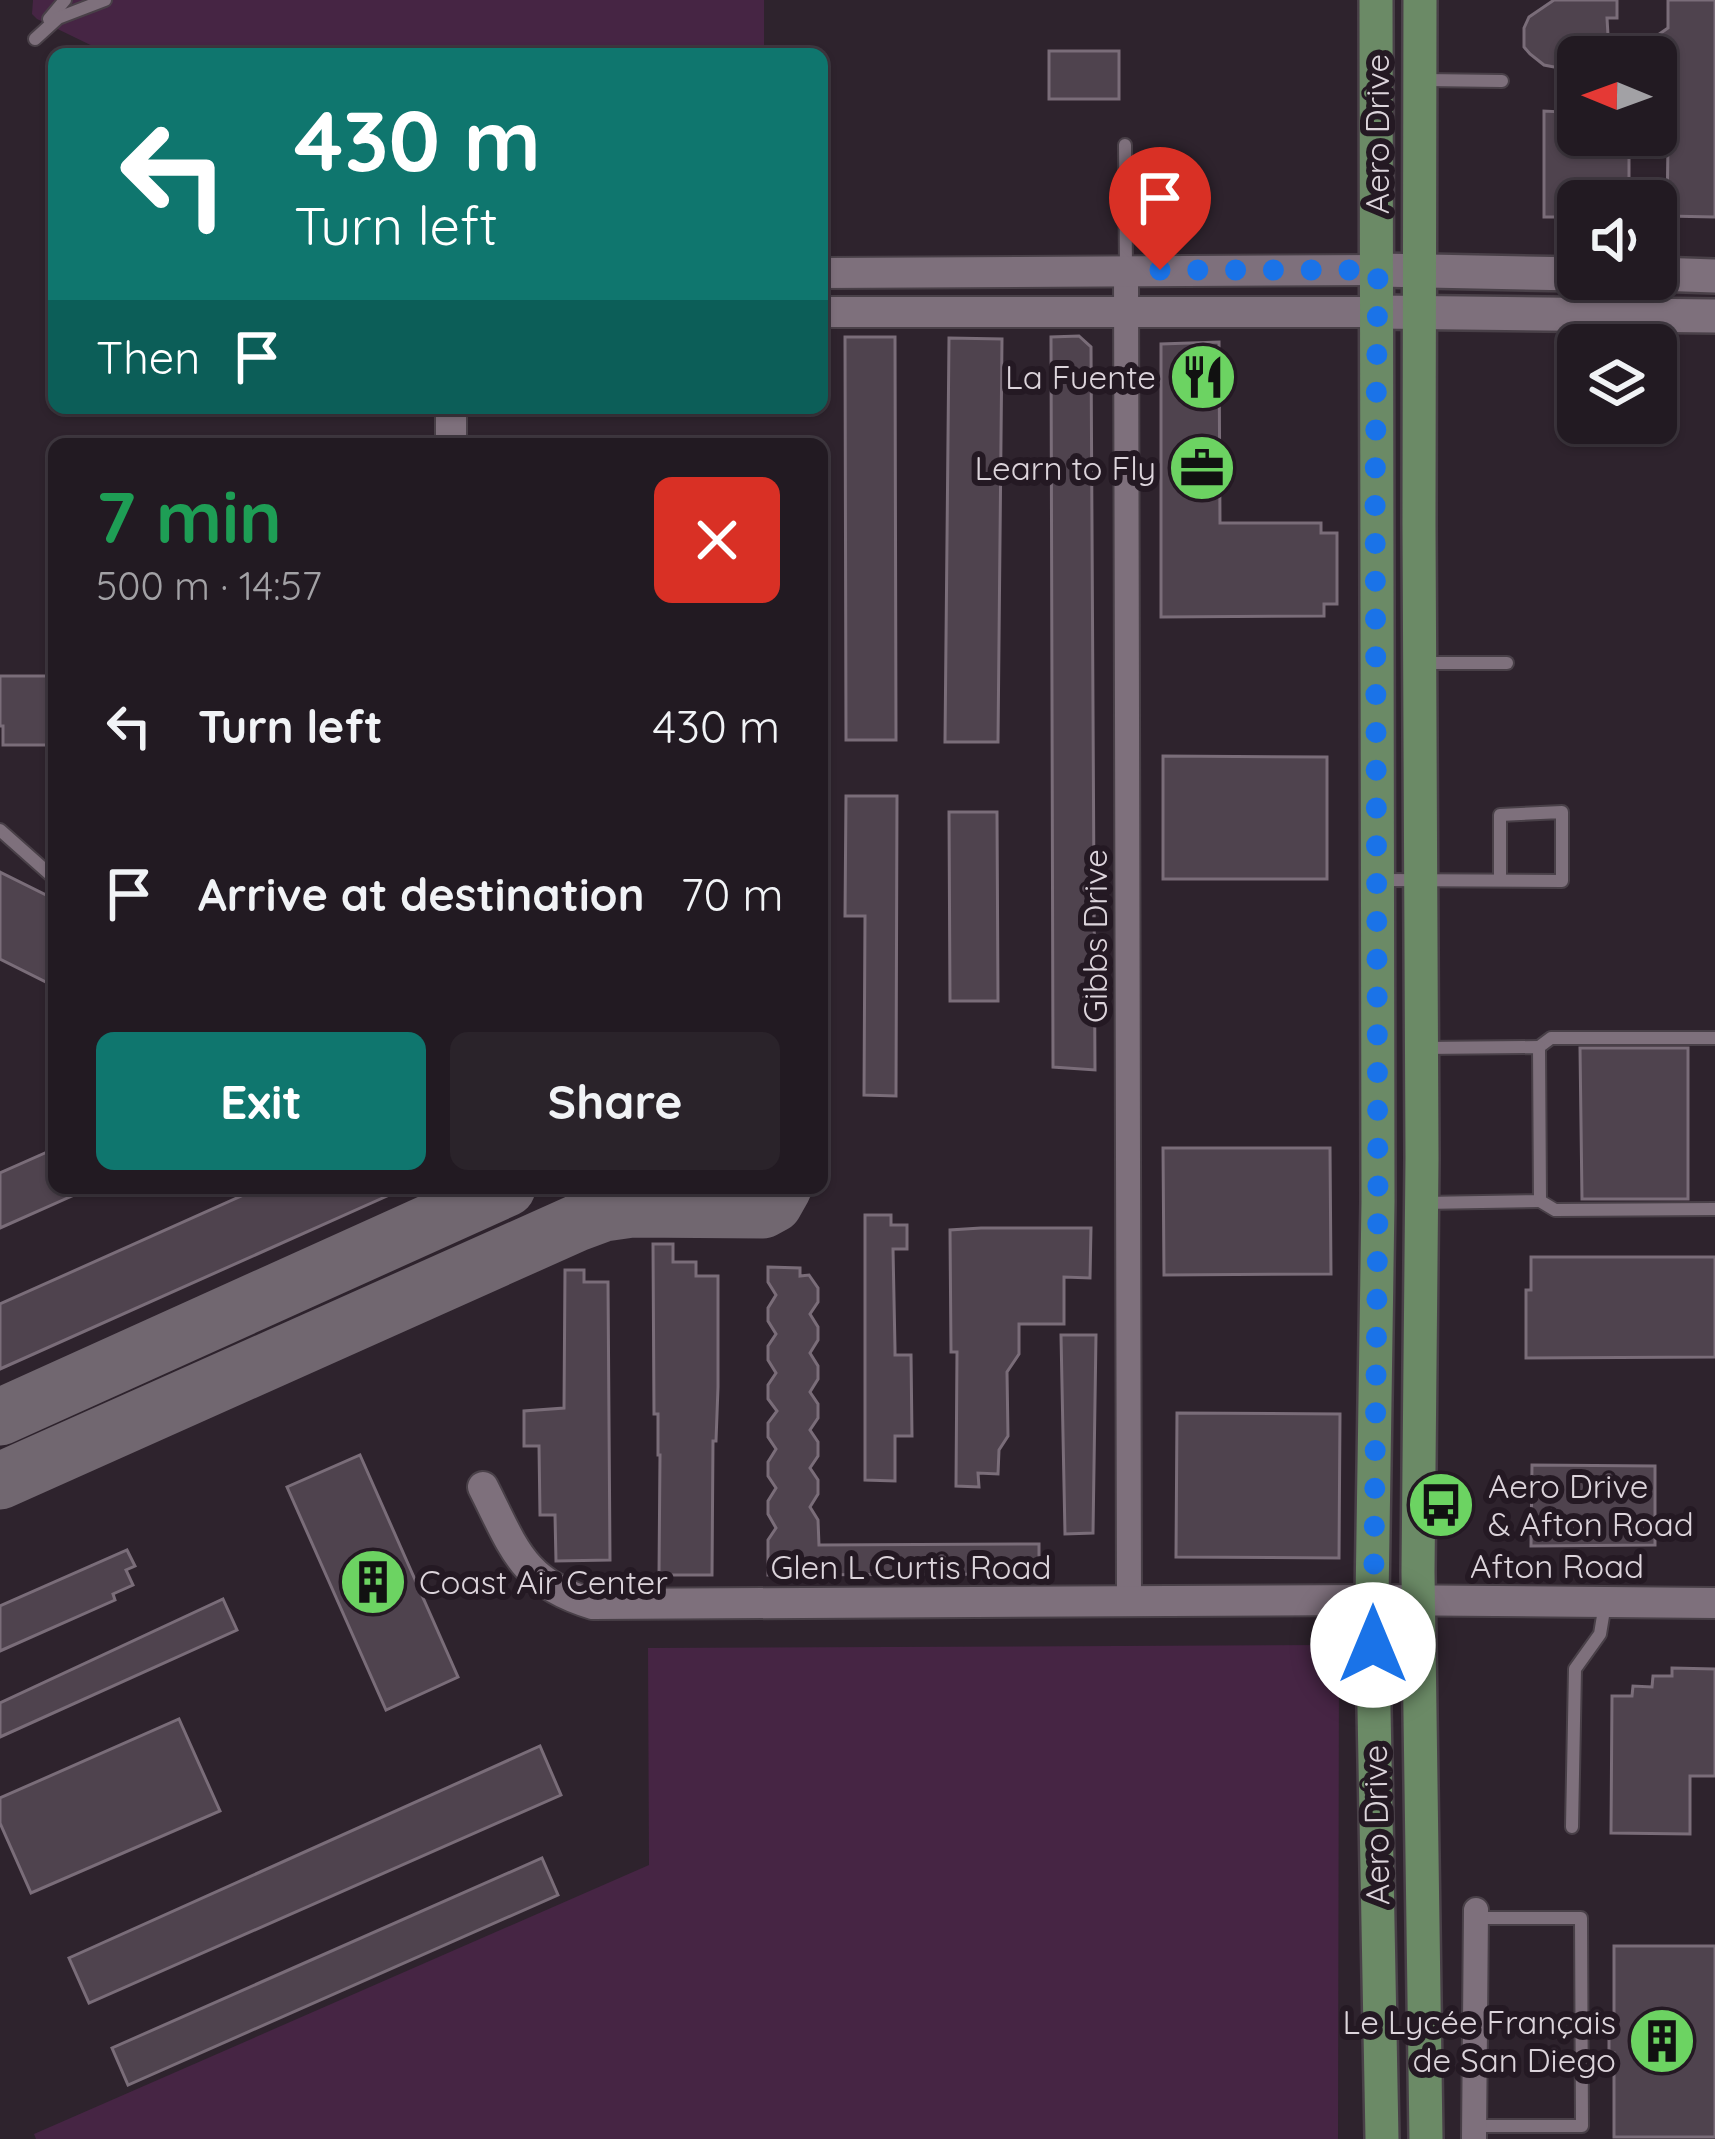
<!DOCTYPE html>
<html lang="en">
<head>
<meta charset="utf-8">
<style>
	:root { --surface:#221a22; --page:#2a232a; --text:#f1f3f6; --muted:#a2a1a5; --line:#3f3840; --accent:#0f766e }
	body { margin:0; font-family:Quicksand,sans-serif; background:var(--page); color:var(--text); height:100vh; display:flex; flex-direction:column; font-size:45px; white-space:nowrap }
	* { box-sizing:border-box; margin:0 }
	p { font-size:39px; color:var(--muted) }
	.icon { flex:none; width:66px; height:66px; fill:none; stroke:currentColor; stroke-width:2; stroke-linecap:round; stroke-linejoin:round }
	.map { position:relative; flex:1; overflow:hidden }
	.side { position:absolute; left:48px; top:438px; width:780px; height:756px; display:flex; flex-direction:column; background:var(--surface); border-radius:18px; box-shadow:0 3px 9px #0004,0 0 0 3px var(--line) }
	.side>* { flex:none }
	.hud { position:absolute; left:48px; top:48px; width:780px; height:366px; border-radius:18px; box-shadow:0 3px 9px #0004,0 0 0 3px var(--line); background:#0f766e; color:#fff; overflow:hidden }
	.needle { width:78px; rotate:271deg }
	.fabs { position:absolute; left:1557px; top:36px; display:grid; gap:24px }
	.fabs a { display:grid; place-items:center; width:120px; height:120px; border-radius:18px; background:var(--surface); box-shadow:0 3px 9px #0004,0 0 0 3px var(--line); font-size:60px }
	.pin { position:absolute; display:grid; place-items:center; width:102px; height:102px; color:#fff; margin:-123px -51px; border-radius:50% 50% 50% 0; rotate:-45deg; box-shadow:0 0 12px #0007 }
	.pin .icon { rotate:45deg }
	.me { position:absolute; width:132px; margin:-66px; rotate:0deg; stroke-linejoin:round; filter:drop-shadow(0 0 9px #0008) }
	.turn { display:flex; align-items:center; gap:42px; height:252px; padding:0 48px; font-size:54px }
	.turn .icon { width:156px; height:156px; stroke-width:2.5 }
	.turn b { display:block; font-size:84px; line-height:102px }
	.then { display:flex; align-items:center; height:114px; padding:0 48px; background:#0003; gap:24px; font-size:45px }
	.round { display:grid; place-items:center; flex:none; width:126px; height:126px; border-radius:18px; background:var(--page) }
	.head { display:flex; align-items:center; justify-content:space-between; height:204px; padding:0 48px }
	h1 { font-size:72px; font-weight:700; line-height:90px; color:#1e9e55 }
	.action { display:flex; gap:24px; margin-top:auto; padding:24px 48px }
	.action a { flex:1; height:138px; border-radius:18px; background:var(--accent); color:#fff; font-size:48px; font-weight:700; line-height:138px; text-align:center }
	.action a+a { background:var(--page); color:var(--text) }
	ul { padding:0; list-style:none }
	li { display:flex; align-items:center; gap:36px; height:168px; padding:0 48px }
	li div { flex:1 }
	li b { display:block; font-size:45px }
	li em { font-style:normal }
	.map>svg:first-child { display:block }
	.green { fill:#462544 }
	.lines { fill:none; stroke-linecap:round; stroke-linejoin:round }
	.taxiway { stroke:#716770; stroke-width:57 }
	.building { fill:#4f434e; stroke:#7a6d79; stroke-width:3 }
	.service-casing { stroke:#494048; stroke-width:16 }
	.minor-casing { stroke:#494048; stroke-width:28 }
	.tertiary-casing { stroke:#494048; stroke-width:34 }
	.secondary-casing { stroke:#494048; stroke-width:38 }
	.primary-casing { stroke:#494048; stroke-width:38 }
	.service { stroke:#7e707c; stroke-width:12 }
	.minor { stroke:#7e707c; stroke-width:24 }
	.tertiary { stroke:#7e707c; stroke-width:30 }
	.secondary { stroke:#7e707c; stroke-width:33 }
	.primary { stroke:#6b8a66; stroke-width:33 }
	.route { stroke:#1a73e8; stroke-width:21; stroke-dasharray:0 37.8 }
	.labels { text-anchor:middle; stroke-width:12; stroke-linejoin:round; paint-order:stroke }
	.street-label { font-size:33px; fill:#dcd4db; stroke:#241923 }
	.poi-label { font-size:33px; fill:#dcd4db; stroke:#241923; text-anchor:end }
</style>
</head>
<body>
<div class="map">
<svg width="1715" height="2139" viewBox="0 0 1715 2139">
	<rect width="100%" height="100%" fill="#2e232d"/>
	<g class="green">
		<polygon points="33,0 764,0 764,54 109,54 37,19 32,14"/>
		<polygon points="1336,1645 1339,1651 1338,2139 36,2139 34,2134 649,1865 648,1648"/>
	</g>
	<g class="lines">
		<g class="taxiway">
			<polyline points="0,1417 507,1188"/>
			<polyline points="0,1481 577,1223 604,1213 632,1209 763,1210 774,1204 783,1188"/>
		</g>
	</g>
	<g class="building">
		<polygon points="1554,0 1617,0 1617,18 1607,18 1609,52 1591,52 1559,68 1544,65 1530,54 1524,47 1524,28 1529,17"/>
		<polygon points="1668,0 1715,0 1715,217 1667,216 1669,71 1657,64 1654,57 1658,35 1668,28"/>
		<rect x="1049" y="51" width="70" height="48"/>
		<polygon points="1564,78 1578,78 1578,135 1629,135 1629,201 1578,201 1578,217 1544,217 1544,111 1562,112"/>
		<polygon points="1079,336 1091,347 1095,1070 1053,1067 1051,337"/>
		<polygon points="845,337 895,337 896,740 846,740"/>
		<polygon points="949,338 1002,339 998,742 945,742"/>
		<polygon points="1219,342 1220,523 1321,523 1321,533 1337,533 1337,604 1324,604 1324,616 1161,617 1161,344"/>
		<polygon points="0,676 54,676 54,745 3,745 3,726 0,726"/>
		<polygon points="1163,756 1327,757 1327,879 1163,879"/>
		<polygon points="846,796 897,796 896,1096 864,1095 865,916 845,916"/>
		<polygon points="949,812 997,812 998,1001 950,1001"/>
		<polygon points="0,872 54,899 54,986 0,959"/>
		<polygon points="1580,1048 1688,1048 1688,1199 1582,1199"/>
		<polygon points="1163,1148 1330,1148 1331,1274 1164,1275"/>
		<polygon points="54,1149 54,1188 90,1188 0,1228 0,1173"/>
		<polygon points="259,1188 405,1188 0,1369 0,1304"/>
		<polygon points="865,1215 891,1215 891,1225 907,1225 907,1249 893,1249 895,1349 895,1355 911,1355 912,1436 895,1436 895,1481 865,1480"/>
		<polygon points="981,1228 1091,1228 1090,1278 1064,1277 1064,1324 1019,1324 1019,1354 1007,1372 1008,1436 999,1450 998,1474 978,1473 979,1487 956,1486 957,1352 951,1352 950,1230"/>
		<polygon points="653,1244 673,1244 673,1262 696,1262 696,1276 718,1276 718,1387 716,1441 713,1441 712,1575 659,1575 660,1455 658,1455 658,1414 654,1414"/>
		<polygon points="1531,1257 1715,1257 1715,1357 1526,1358 1526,1290 1531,1290"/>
		<polygon points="768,1267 800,1268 800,1276 809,1275 818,1288 818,1302 810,1314 818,1327 818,1340 810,1353 818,1366 818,1379 810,1392 818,1404 818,1418 810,1430 818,1442 818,1456 810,1468 818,1480 818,1494 810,1507 818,1520 819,1545 1039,1544 1039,1574 768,1575 768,1540 776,1528 768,1514 768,1501 776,1488 768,1476 768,1462 776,1449 768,1437 768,1423 777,1411 768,1399 768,1385 776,1373 768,1360 768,1346 776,1334 768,1321 768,1308 776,1295 768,1282"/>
		<polygon points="565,1270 584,1270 584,1282 608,1282 610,1560 556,1561 555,1515 540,1515 539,1446 524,1446 524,1411 564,1408"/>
		<polygon points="1061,1335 1096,1335 1093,1533 1065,1534"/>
		<polygon points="1177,1413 1340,1414 1339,1558 1176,1557"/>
		<polygon points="360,1455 458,1677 386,1710 287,1487"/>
		<polygon points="1532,1465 1655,1466 1655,1545 1531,1546"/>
		<polygon points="127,1550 135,1566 126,1570 133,1585 113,1594 115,1600 0,1651 0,1606"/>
		<polygon points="223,1599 237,1630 0,1737 0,1703"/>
		<polygon points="1672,1668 1715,1669 1715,1776 1690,1776 1690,1834 1611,1833 1612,1696 1632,1696 1633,1686 1652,1687 1653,1676 1672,1676"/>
		<polygon points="179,1719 220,1811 31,1893 0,1823 0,1798"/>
		<polygon points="540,1746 561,1795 89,2003 69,1958"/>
		<polygon points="542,1858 558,1895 128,2085 112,2048"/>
		<polygon points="1614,1946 1715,1946 1715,2137 1614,2137 1614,2053 1609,2053 1609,2029 1614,2029"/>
	</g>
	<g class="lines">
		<g class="service-casing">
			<g id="service">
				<polyline points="49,19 65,0"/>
				<polyline points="35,39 58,18 105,0"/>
				<polyline points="1425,80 1502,81"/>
				<polyline points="1125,145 1126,269"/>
				<polyline points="1421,663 1507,663"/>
				<polyline points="0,830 54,878"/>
				<polyline points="1381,880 1562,881 1562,812 1500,815 1500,880"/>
				<polyline points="1539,1047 1551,1038 1715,1038"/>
				<polyline points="1423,1048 1539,1047 1540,1201 1423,1203"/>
				<polyline points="1540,1201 1555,1210 1715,1209"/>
				<polyline points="1572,1827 1575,1669 1600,1634 1605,1604"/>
				<polyline points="1475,2126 1582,2126 1581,1918 1476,1918"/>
			</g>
		</g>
		<g class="minor-casing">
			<g id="minor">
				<polyline points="1126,271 1129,1602"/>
				<polyline points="1474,2139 1476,1910"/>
			</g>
		</g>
		<g class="tertiary-casing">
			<g id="tertiary">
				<polyline points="822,273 1378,270"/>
				<polyline points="822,312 1377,312"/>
				<polyline points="451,408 451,444"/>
				<path d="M483 1487C514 1548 522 1583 593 1604L1372 1600 1715 1603"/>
			</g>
		</g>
		<g class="secondary-casing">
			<g id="secondary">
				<polyline points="1378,270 1578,274"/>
				<polyline points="1656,274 1715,276"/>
				<polyline points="1377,312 1715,316"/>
			</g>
		</g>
		<g class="primary-casing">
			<g id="primary">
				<polyline points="1376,0 1378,1201 1372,1600 1382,2139"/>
				<polyline points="1420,0 1419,524 1422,1158 1418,1572 1426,2139"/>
			</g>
		</g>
		<use href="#service" class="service"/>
		<use href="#minor" class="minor"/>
		<use href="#tertiary" class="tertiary"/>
		<use href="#secondary" class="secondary"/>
		<use href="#primary" class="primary"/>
	</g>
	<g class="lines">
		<polyline class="route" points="1160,270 1378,270 1375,491 1378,1202 1373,1645"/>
	</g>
	<defs>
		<g id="restaurant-disc" transform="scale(3.45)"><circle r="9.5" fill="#6cd362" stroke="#241923"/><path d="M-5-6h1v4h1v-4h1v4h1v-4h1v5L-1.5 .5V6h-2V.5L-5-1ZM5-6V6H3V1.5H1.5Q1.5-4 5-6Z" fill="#111"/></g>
		<g id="office-disc" transform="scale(3.45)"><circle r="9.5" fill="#6cd362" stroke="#241923"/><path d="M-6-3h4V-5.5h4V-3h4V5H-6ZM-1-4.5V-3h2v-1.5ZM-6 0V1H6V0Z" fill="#111"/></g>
		<g id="bus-disc" transform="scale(3.45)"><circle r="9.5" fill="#6cd362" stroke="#241923"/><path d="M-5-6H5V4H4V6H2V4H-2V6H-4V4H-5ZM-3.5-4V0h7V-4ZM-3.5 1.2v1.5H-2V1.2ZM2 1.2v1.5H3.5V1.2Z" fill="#111"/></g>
		<g id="building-disc" transform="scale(3.45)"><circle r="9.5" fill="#6cd362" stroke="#241923"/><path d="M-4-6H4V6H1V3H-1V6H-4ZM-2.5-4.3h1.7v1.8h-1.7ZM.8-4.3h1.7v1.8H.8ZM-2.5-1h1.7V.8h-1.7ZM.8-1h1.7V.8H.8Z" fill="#111"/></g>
	</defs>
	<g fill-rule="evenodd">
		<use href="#restaurant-disc" x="1203" y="377"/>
		<use href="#office-disc" x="1202" y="468"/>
		<use href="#bus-disc" x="1441" y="1505"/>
		<use href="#building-disc" x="373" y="1582"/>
		<use href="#building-disc" x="1662" y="2041"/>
	</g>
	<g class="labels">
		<g class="street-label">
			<text transform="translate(1377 134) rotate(-90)" y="12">Aero Drive</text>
			<text transform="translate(1095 936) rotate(-90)" y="12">Gibbs Drive</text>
			<text x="1557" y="1578">Afton Road</text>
			<text x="911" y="1579">Glen L Curtis Road</text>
			<text transform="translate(1376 1825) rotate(-91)" y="12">Aero Drive</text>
		</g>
		<g class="poi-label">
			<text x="1156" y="389">La Fuente</text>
			<text x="1156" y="480">Learn to Fly</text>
			<text x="1488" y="1498" text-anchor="start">Aero Drive<tspan x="1488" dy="38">&amp; Afton Road</tspan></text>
			<text x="419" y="1594" text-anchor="start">Coast Air Center</text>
			<text x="1616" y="2034">Le Lycée Français<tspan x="1616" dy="38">de San Diego</tspan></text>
		</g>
	</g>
</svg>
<div class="fabs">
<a><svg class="needle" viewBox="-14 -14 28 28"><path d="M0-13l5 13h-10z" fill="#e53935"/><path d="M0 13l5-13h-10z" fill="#a2a1a5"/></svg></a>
<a><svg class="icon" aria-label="sound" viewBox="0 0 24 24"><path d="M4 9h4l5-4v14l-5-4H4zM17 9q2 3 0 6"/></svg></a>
<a><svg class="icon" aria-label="layers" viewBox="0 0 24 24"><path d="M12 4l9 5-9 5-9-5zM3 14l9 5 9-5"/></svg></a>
</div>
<div class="pin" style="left:1160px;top:270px;background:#d93025"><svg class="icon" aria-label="arrive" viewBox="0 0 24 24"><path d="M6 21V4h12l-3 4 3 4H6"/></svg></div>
<svg class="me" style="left:1373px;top:1645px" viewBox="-20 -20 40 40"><circle r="19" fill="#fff"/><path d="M0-13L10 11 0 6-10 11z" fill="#1a73e8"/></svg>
<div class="hud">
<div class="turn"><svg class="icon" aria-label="left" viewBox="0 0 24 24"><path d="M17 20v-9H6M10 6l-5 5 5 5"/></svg><div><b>430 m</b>Turn left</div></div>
<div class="then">Then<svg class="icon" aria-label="arrive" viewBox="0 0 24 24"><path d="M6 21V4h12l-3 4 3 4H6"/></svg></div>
</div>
<section class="side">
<div class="head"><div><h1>7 min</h1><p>500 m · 14:57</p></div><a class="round" style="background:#d93025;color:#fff"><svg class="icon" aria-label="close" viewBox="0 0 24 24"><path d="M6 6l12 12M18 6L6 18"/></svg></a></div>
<ul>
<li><svg class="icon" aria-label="left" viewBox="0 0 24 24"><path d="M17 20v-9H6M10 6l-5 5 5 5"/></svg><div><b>Turn left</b></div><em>430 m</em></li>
<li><svg class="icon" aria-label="arrive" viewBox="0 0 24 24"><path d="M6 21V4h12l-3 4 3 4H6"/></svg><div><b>Arrive at destination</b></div><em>70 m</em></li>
</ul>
<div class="action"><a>Exit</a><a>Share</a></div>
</section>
</div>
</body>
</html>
